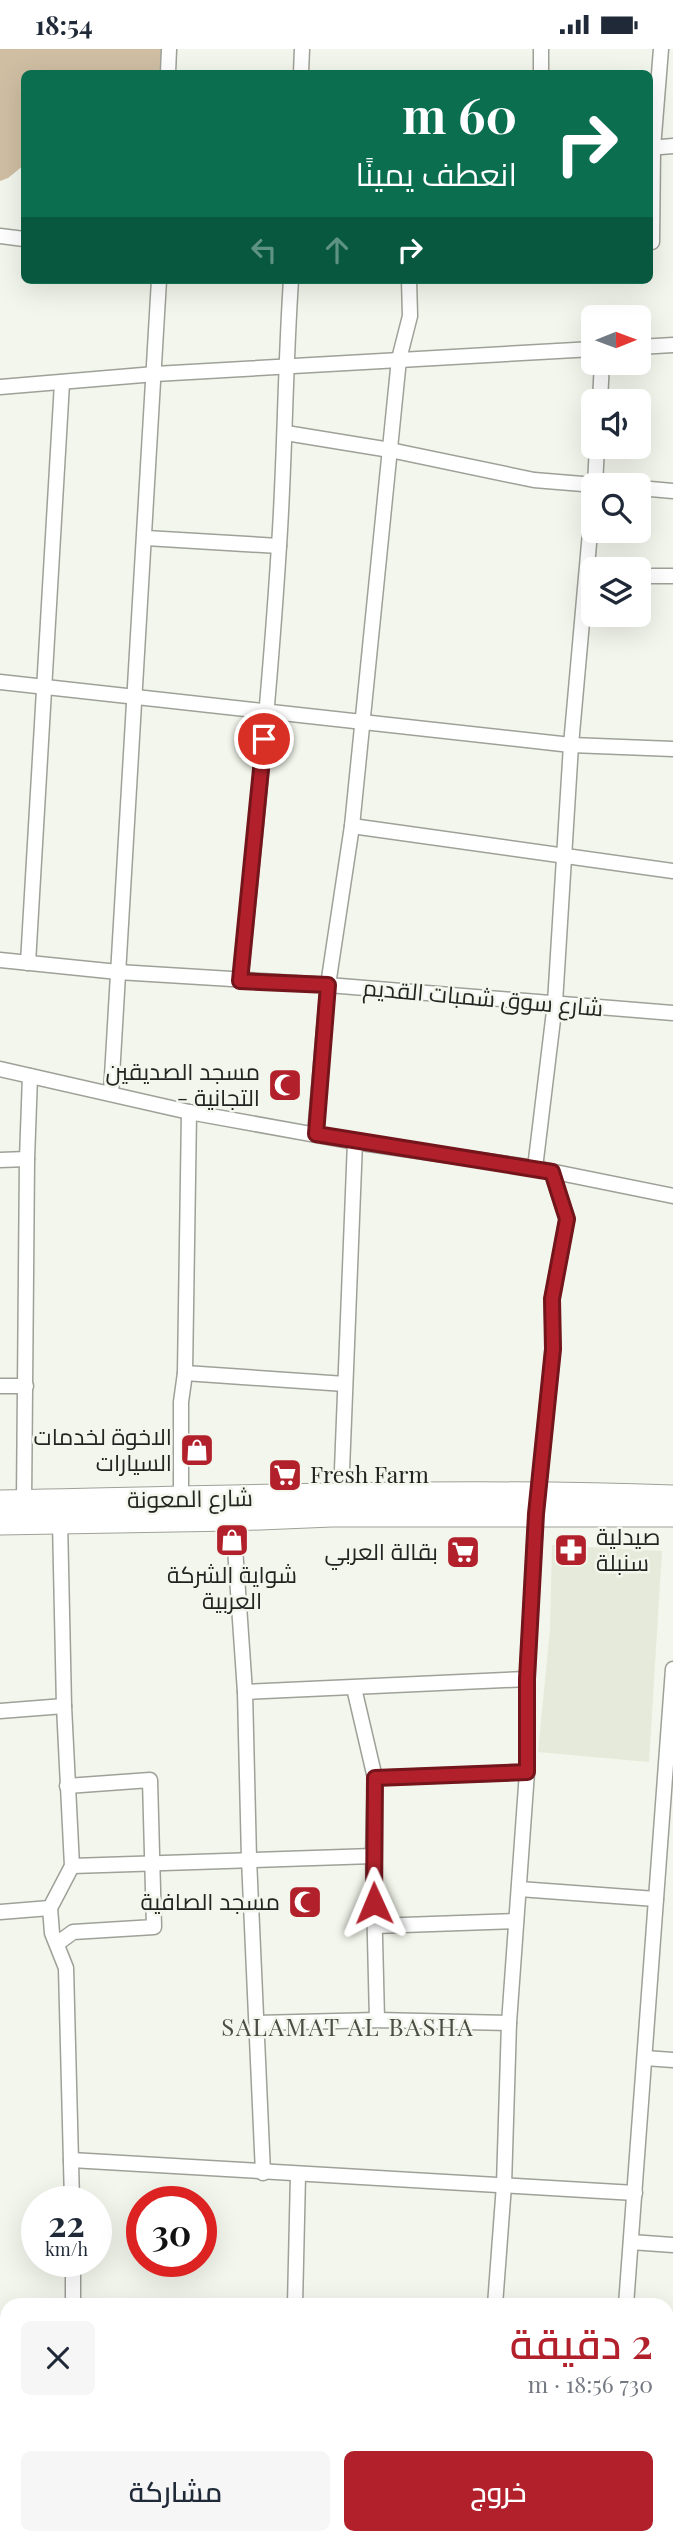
<!DOCTYPE html>
<html lang="ar">
<head>
<meta charset="utf-8">
<style>
	:root { --surface:#fff; --page:#f6f6f7; --text:#1f2937; --muted:#747a83; --accent:#b2212b }
	body { margin:0; font-family:"Playfair Display",Cairo,serif; background:var(--page); color:var(--text); direction:rtl; height:100vh; display:flex; flex-direction:column; font-size:26px; white-space:nowrap }
	* { box-sizing:border-box; margin:0 }
	p { font-size:23px; color:var(--muted) }
	.icon { flex:none; width:38px; height:38px; fill:none; stroke:currentColor; stroke-width:2; stroke-linecap:round; stroke-linejoin:round }
	.map { position:relative; flex:1; overflow:hidden; direction:ltr }
	.sheet { position:absolute; left:0px; top:2249px; width:674px; height:247px; display:flex; flex-direction:column; background:var(--surface); border-radius:21px 21px 0 0; box-shadow:0 7px 28px #0002; direction:rtl }
	.sheet>* { flex:none }
	.banner { position:absolute; left:21px; top:21px; width:632px; height:214px; border-radius:10px; box-shadow:0 7px 28px #0002; direction:rtl; background:#0b6e4f; color:#fff; overflow:hidden }
	.needle { width:46px; rotate:89deg }
	.fabs { position:absolute; left:581px; top:256px; display:grid; gap:14px }
	.fabs a { display:grid; place-items:center; width:70px; height:70px; border-radius:10px; background:var(--surface); box-shadow:0 7px 28px #0002; font-size:35px }
	.speed { position:absolute; left:21px; top:2137px; display:flex; gap:14px; font-size:35px; font-weight:700; text-align:center }
	.speed>* { display:grid; place-content:center; width:91px; height:91px; border-radius:50%; background:var(--surface); box-shadow:0 7px 28px #0002; line-height:1 }
	.speed small { font-size:18px; font-weight:400 }
	.speed .limit { border:10px solid #d22; background:#fff; color:#111 }
	.pin { position:absolute; display:grid; place-items:center; width:60px; height:60px; color:#fff; margin:-30px; border:4px solid #fff; border-radius:50%; box-shadow:0 2px 7px #0007 }
	.me { position:absolute; width:77px; margin:-38px; rotate:359deg; stroke-linejoin:round; filter:drop-shadow(0 0 5px #0008) }
	.turn { display:flex; align-items:center; gap:24px; height:147px; padding:0 21px; font-size:32px }
	.turn .icon { width:91px; height:91px; stroke-width:2.5 }
	.turn b { display:block; font-size:49px; line-height:60px }
	.lanes { display:flex; align-items:center; height:66px; padding:0 21px; background:#0003; justify-content:center; gap:35px; direction:ltr }
	.lanes .off { opacity:.35 }
	.round { display:grid; place-items:center; flex:none; width:74px; height:74px; border-radius:10px; background:var(--page) }
	.headline { display:flex; align-items:center; justify-content:space-between; height:119px; padding:0 21px }
	h1 { font-size:42px; font-weight:600; line-height:52px; color:var(--accent) }
	.primary-button { display:flex; gap:14px; margin-top:auto; padding:14px 21px }
	.primary-button a { flex:1; height:80px; border-radius:10px; background:var(--accent); color:#fff; font-size:28px; font-weight:600; line-height:80px; text-align:center }
	.primary-button a+a { background:var(--page); color:var(--text) }
	.status { display:flex; justify-content:space-between; align-items:center; height:49px; padding:0 35px; background:var(--surface); direction:ltr }
	.status svg { height:19px; fill:currentColor }
	.map>svg:first-child { display:block }
	.built { fill:#e5eada }
	.green { fill:#cfbea2 }
	.lines { fill:none; stroke-linecap:round; stroke-linejoin:round }
	.minor-casing { stroke:#9ea198; stroke-width:17 }
	.trunk-casing { stroke:#9ea198; stroke-width:25 }
	.minor { stroke:#fff; stroke-width:14 }
	.trunk { stroke:#fff; stroke-width:23 }
	.route-casing { stroke:#74151c; stroke-width:18 }
	.route { stroke:#b2212b; stroke-width:12 }
	.labels { text-anchor:middle; stroke-width:5; stroke-linejoin:round; paint-order:stroke }
	.street-label { font-size:23px; fill:#232421; stroke:#f3f6ec }
	.poi-label { font-size:23px; fill:#232421; stroke:#f3f6ec; text-anchor:end }
	.neighbourhood-label { font-size:24px; letter-spacing:2px; fill:#4a4c45; stroke:#f3f6ec }
</style>
</head>
<body>
<div class="status"><b>18:54</b><svg viewBox="0 0 49 12"><path d="M0 12V9h3v3zM5 12V6h3v6zM10 12V3h3v9zM15 12V0h3v12zM26 1h20v11H26zM47 4h2v5h-2z"/></svg></div>
<div class="map">
<svg width="673" height="2494" viewBox="0 0 673 2494">
	<rect width="100%" height="100%" fill="#f3f6ec"/>
	<polygon class="built" points="552,1496 662,1502 649,1713 538,1703 550,1580"/>
	<polygon class="green" points="0,0 163,0 162,22 132,21 128,24 24,24 24,116 8,129 0,132"/>
	<g class="lines">
		<g class="minor-casing">
			<g id="minor">
				<polyline points="541,0 541,24"/>
				<polyline points="168,24 169,0"/>
				<polyline points="301,24 302,0"/>
				<polyline points="649,99 673,97"/>
				<polyline points="0,187 24,190"/>
				<polyline points="652,193 653,99 661,0"/>
				<polyline points="639,298 673,296"/>
				<polyline points="0,338 155,325 593,300"/>
				<polyline points="600,352 602,313"/>
				<polyline points="286,384 390,401 534,431 595,436"/>
				<polyline points="595,436 597,397"/>
				<polyline points="639,439 673,442"/>
				<polyline points="146,489 279,497"/>
				<polyline points="639,527 673,527"/>
				<polyline points="0,633 571,696 673,700"/>
				<polyline points="352,777 673,822"/>
				<polyline points="0,911 118,923 328,936 673,964"/>
				<polyline points="28,914 62,334"/>
				<path d="M240 932C255 787 270 642 279 497 285 408 285 320 291 231"/>
				<polyline points="0,1020 189,1063 355,1093 535,1119 673,1147"/>
				<polyline points="111,1044 159,231"/>
				<polyline points="315,1085 328,936 352,777 399,310 410,267 409,231"/>
				<polyline points="0,1111 27,1110"/>
				<polyline points="535,1119 555,954 571,696 593,450"/>
				<polyline points="185,1324 345,1335"/>
				<polyline points="0,1337 26,1337"/>
				<polyline points="341,1446 355,1093"/>
				<polyline points="181,1451 181,1353 185,1324 189,1063"/>
				<polyline points="24,1453 27,1110 30,1027"/>
				<polyline points="233,1470 245,1643 249,1810 263,2124"/>
				<polyline points="60,1472 64,1657 72,1817 50,1859 52,1884 66,1919 72,2152"/>
				<polyline points="354,1639 375,1729 373,1807 377,1971"/>
				<polyline points="245,1643 527,1630"/>
				<polyline points="0,1662 64,1657"/>
				<polyline points="375,1729 527,1723"/>
				<polyline points="72,1817 373,1807"/>
				<polyline points="519,1840 656,1850"/>
				<polyline points="0,1863 50,1859"/>
				<polyline points="375,1877 516,1872"/>
				<polyline points="58,1894 73,1883 154,1878 150,1731 67,1737"/>
				<polyline points="257,1974 377,1971 509,1974"/>
				<polyline points="645,2009 673,2011"/>
				<polyline points="71,2111 635,2144"/>
				<polyline points="631,2193 673,2196"/>
				<polyline points="73,2212 73,2256"/>
				<polyline points="295,2256 298,2126"/>
				<polyline points="495,2256 504,2136 509,1974 527,1723 527,1630 536,1465 553,1300 552,1250 567,1170 552,1123"/>
				<polyline points="626,2256 673,1620"/>
				<polyline points="667,2425 673,2425"/>
				<polyline points="0,2431 7,2430"/>
				<polyline points="79,2488 79,2494"/>
				<polyline points="336,2494 337,2488"/>
				<polyline points="477,2494 477,2488"/>
				<polyline points="609,2494 609,2488"/>
			</g>
		</g>
		<g class="trunk-casing">
			<g id="trunk">
				<path d="M0 1453C224 1449 449 1440 673 1448"/>
				<polyline points="0,1474 233,1470 332,1466 673,1466"/>
			</g>
		</g>
		<use href="#minor" class="minor"/>
		<use href="#trunk" class="trunk"/>
	</g>
	<g class="lines">
		<g class="route-casing">
			<polyline id="route" points="264,690 240,932 328,936 316,1085 552,1123 567,1170 552,1250 553,1300 536,1465 527,1630 527,1723 375,1729 374,1854"/>
		</g>
		<use href="#route" class="route"/>
	</g>
	<defs>
		<g id="mosque-square" transform="scale(1.75)"><rect x="-9" y="-9" width="18" height="18" rx="4" fill="#b2212b" stroke="#f3f6ec"/><path d="M3.5-4.9A6 6 0 1 0 3.5 4.9A5 5 0 1 1 3.5-4.9Z" fill="#fff"/></g>
		<g id="shop-square" transform="scale(1.75)"><rect x="-9" y="-9" width="18" height="18" rx="4" fill="#b2212b" stroke="#f3f6ec"/><path d="M-5-2.5h2.3a2.7 3.5 0 0 1 5.4 0H5L5.5 6h-11ZM-1.5-2.5h3a1.5 2.3 0 0 0-3 0Z" fill="#fff"/></g>
		<g id="supermarket-square" transform="scale(1.75)"><rect x="-9" y="-9" width="18" height="18" rx="4" fill="#b2212b" stroke="#f3f6ec"/><path d="M-6-5.5h2.5l.6 2H6L4.5 2H-2.5L-4.4-4H-6ZM-1.5 3.2a1.3 1.3 0 1 0 .1 0ZM3 3.2a1.3 1.3 0 1 0 .1 0Z" fill="#fff"/></g>
		<g id="pharmacy-square" transform="scale(1.75)"><rect x="-9" y="-9" width="18" height="18" rx="4" fill="#b2212b" stroke="#f3f6ec"/><path d="M-2-6h4v4h4v4h-4v4h-4v-4h-4v-4h4Z" fill="#fff"/></g>
	</defs>
	<g fill-rule="evenodd">
		<use href="#mosque-square" x="285" y="1036"/>
		<use href="#shop-square" x="197" y="1401"/>
		<use href="#supermarket-square" x="285" y="1426"/>
		<use href="#shop-square" x="232" y="1491"/>
		<use href="#pharmacy-square" x="571" y="1501"/>
		<use href="#supermarket-square" x="463" y="1503"/>
		<use href="#mosque-square" x="305" y="1853"/>
	</g>
	<g class="labels">
		<g class="street-label">
			<text transform="translate(483 949) rotate(5)" y="8">شارع سوق شمبات القديم</text>
			<text transform="translate(190 1450) rotate(-1)" y="8">شارع المعونة</text>
		</g>
		<g class="poi-label">
			<text x="260" y="1031">مسجد الصديقين<tspan x="260" dy="26">- التجانية</tspan></text>
			<text x="172" y="1396">الاخوة لخدمات<tspan x="172" dy="26">السيارات</tspan></text>
			<text x="310" y="1434" text-anchor="start">Fresh Farm</text>
			<text x="596" y="1496" text-anchor="start">صيدلية<tspan x="596" dy="26">سنبلة</tspan></text>
			<text x="438" y="1511">بقالة العربي</text>
			<text x="232" y="1534" text-anchor="middle">شواية الشركة<tspan x="232" dy="26">العربية</tspan></text>
			<text x="280" y="1861">مسجد الصافية</text>
		</g>
		<g class="neighbourhood-label">
			<text x="348" y="1987">SALAMAT AL BASHA</text>
		</g>
	</g>
</svg>
<div class="fabs">
<a><svg class="needle" viewBox="-14 -14 28 28"><path d="M0-13l5 13h-10z" fill="#e53935"/><path d="M0 13l5-13h-10z" fill="#747a83"/></svg></a>
<a><svg class="icon" aria-label="sound" viewBox="0 0 24 24"><path d="M4 9h4l5-4v14l-5-4H4zM17 9q2 3 0 6"/></svg></a>
<a><svg class="icon" aria-label="search" viewBox="0 0 24 24"><circle cx="10" cy="10" r="6"/><path d="M15 15l6 6"/></svg></a>
<a><svg class="icon" aria-label="layers" viewBox="0 0 24 24"><path d="M12 4l9 5-9 5-9-5zM3 14l9 5 9-5"/></svg></a>
</div>
<div class="speed"><div>22<small>km/h</small></div><div class="limit">30</div></div>
<div class="pin" style="left:264px;top:690px;background:#d93025"><svg class="icon" aria-label="arrive" viewBox="0 0 24 24"><path d="M6 21V4h12l-3 4 3 4H6"/></svg></div>
<svg class="me" style="left:374px;top:1854px" viewBox="-20 -20 40 40"><path d="M0-17L14 15 0 8-14 15z" fill="#b2212b" stroke="#fff" stroke-width="4"/></svg>
<div class="banner">
<div class="turn"><svg class="icon" aria-label="right" viewBox="0 0 24 24"><path d="M7 20v-9h11M14 6l5 5-5 5"/></svg><div><b>60 m</b>انعطف يمينًا</div></div>
<div class="lanes"><svg class="icon off" aria-label="left" viewBox="0 0 24 24"><path d="M17 20v-9H6M10 6l-5 5 5 5"/></svg><svg class="icon off" aria-label="ahead" viewBox="0 0 24 24"><path d="M12 20V5M6 11l6-6 6 6"/></svg><svg class="icon" aria-label="right" viewBox="0 0 24 24"><path d="M7 20v-9h11M14 6l5 5-5 5"/></svg></div>
</div>
<section class="sheet">
<div class="headline"><div><h1>2 دقيقة</h1><p>730 m · 18:56</p></div><a class="round"><svg class="icon" aria-label="close" viewBox="0 0 24 24"><path d="M6 6l12 12M18 6L6 18"/></svg></a></div>
<div class="primary-button"><a>خروج</a><a>مشاركة</a></div>
</section>
</div>
</body>
</html>
